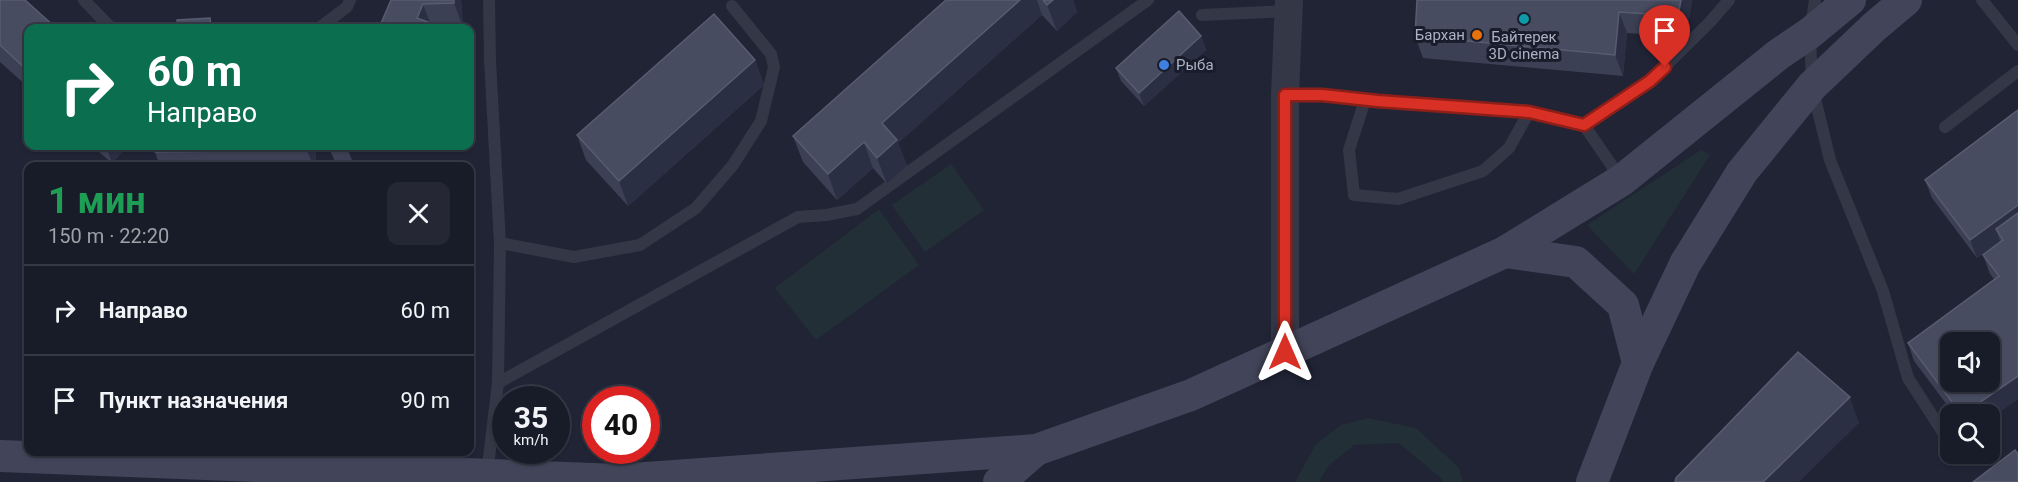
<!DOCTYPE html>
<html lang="ru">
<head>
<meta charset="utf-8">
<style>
	:root { --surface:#181b28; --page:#252834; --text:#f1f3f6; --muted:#9fa1a8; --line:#363945 }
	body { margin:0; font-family:Roboto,sans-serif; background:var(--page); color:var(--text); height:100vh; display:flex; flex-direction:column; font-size:22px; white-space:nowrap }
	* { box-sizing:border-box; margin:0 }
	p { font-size:20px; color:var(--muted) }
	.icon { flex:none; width:33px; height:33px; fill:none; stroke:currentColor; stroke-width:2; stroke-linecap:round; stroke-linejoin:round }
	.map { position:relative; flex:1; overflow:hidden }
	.sheet { position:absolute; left:24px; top:162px; width:450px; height:294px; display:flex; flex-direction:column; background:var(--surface); border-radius:12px; box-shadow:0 2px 4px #0004,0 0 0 2px var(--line) }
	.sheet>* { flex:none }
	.top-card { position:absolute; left:24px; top:24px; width:450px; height:126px; border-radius:12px; box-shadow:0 2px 4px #0004,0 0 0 2px var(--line); background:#0b6e4f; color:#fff; overflow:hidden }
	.tools { position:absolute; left:1940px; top:332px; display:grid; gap:12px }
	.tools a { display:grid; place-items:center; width:60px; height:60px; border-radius:12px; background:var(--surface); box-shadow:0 2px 4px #0004,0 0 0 2px var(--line); font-size:30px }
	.speed { position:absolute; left:492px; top:386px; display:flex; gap:12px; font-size:30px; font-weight:700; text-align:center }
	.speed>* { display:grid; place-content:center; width:78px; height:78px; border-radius:50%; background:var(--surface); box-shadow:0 2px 4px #0004,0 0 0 2px var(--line); line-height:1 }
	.speed small { font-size:15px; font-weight:400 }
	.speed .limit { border:9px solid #d22; background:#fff; color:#111 }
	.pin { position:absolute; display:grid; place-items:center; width:51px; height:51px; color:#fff; margin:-62px -26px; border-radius:50% 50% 50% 0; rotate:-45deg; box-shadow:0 0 6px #0007 }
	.pin .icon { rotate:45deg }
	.me { position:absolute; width:66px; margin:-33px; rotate:0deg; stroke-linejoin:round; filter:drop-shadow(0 0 4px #0008) }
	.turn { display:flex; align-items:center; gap:21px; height:126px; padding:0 24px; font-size:27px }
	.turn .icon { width:78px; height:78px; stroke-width:2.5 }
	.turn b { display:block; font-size:42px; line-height:51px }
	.round { display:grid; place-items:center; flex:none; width:63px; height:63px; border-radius:12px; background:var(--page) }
	.summary { display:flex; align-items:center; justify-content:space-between; height:102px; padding:0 24px }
	h1 { font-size:36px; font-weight:700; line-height:45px; color:#1e9e55 }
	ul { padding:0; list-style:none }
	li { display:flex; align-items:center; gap:18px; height:90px; padding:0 24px; border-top:2px solid var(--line) }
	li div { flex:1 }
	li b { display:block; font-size:22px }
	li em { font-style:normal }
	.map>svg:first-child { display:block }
	.green { fill:#222f36 }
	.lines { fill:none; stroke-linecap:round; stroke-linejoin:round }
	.service { stroke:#343746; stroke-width:12 }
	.tertiary { stroke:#343746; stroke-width:28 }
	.secondary { stroke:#424559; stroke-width:32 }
	.wall { fill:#3c4054 }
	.shaded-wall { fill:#2b2f43 }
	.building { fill:#484c60; stroke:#585c70; stroke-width:1.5; fill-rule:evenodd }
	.route-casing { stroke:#8d1f18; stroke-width:15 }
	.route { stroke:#d93025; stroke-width:10 }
	.culture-dot { fill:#0f9aa8; stroke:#191c2a; stroke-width:2 }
	.food-dot { fill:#e8710a; stroke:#191c2a; stroke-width:2 }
	.shop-dot { fill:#3f7fe0; stroke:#191c2a; stroke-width:2 }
	.labels { text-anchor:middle; stroke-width:6; stroke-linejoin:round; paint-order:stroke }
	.poi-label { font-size:15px; fill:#aeb1c3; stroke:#191c2a; text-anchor:end }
</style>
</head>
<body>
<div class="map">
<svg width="2018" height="482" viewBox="0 0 2018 482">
	<rect width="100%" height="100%" fill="#202435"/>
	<g class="green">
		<polygon points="1701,150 1710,155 1634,274 1587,225"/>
		<polygon points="951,164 984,210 925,252 892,205"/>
		<polygon points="879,209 919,265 816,340 775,288"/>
		<polygon points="1368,418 1416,428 1459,468 1463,482 1443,482 1443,480 1399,443 1354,445 1328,466 1319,482 1295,482 1316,444 1341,425"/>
	</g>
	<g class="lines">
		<g class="service">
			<polyline points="84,0 111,28"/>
			<polyline points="489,0 490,60 500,243"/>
			<polyline points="1815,0 1810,33 1812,86 1830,160 1883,291 1908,378 1944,434"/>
			<polyline points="1982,0 2018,45"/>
			<polyline points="1202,15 1288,11"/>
			<polyline points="319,28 347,7 350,0"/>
			<polyline points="1285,95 1322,95 1378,101 1529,112 1584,125 1621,179"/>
			<polyline points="1365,100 1349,150 1354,195 1398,199 1483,171 1509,148 1529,112"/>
			<polyline points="1584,125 1650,81 1710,22 1729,0"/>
			<polyline points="1945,127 2018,71"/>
			<polyline points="498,383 798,217 826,215 857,209 1148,0"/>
			<polyline points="487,474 498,383 500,243 574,257 640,245 696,208 733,165 761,121 774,67 771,54 732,6"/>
		</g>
		<polyline class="tertiary" points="1285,352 1285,95 1289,0"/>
		<g class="secondary">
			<polyline points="1505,252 1576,262 1623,305 1638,363 1592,482"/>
			<polyline points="1638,363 1685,264 1742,172 1812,86 1874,27 1906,0"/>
			<polyline points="0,456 618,480 1036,450"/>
			<polyline points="999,482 1036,450 1191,395 1505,252 1622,180 1779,54 1810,33 1850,0"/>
		</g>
	</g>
	<g class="wall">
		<polygon points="0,0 28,28 28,87 0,62"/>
		<polygon points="391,0 461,0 463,27 441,28 379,28"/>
		<polygon points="946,0 1073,0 1077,12 1057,31 1042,15 898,143 907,166 887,184 873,168 837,200 803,162 793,136"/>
		<polygon points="1692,0 1686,37 1627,33 1623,76 1423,58 1415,36"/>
		<polygon points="1201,36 1206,50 1144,106 1121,81 1116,68"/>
		<polygon points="755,60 764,85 628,206 586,160 577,135"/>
		<polygon points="2018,110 2018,399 1989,419 1989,414 1954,414 1914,361 1908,343 1994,279 1990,274 1983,255 2000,242 1977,258 1932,198 1925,180"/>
		<polygon points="92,146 128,146 112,163"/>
		<polygon points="328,146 346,146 352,160 337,166"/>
		<polygon points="316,147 316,166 160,166 155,152"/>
	</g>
	<g class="shaded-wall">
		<polygon points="454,0 461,0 463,27 454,3"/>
		<polygon points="1020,0 1037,0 1042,15 898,143 907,166 887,184 877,158 882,123"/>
		<polygon points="1053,0 1073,0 1077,12 1057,31 1047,5"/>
		<polygon points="1681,0 1692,0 1686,37 1678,16"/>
		<polygon points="423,4 432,28 417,18"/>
		<polygon points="1619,12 1627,33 1623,76 1615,55"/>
		<polygon points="1201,36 1206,50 1144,106 1139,93"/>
		<polygon points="755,60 764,85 628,206 619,181"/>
		<polygon points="864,142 873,168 837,200 828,174"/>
		<polygon points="106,146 128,146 112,163"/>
		<polygon points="307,146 318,146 316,147 316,166 313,166 307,150"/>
		<polygon points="2018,205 2018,228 1996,229 2000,241 1977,258 1970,240"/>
		<polygon points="2018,376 2018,399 1989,419 1989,414 1963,414"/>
		<polygon points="1850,397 1859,423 1799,482 1763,482"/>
	</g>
	<g class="building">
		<polygon points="0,0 25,0 56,28 28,28 28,71 0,45"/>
		<polygon points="391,0 454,0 454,3 423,4 417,18 441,27 440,28 379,28"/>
		<polygon points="946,0 1020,0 882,123 897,140 877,158 864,142 828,174 793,136"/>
		<polygon points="1043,0 1053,0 1047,5"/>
		<polygon points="1417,0 1681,0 1678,16 1619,12 1615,55 1415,36"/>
		<polygon points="1179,11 1201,36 1139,93 1116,68"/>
		<polygon points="714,14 755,60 619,181 577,135"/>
		<polygon points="210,18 211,28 178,28 177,20"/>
		<polygon points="2018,110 2018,205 1970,240 1925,180"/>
		<polygon points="155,146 307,146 307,150 155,152"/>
		<path d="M2018 213V376L1963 414H1961L1908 343 1999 276 1983 255 2003 240 1996 229ZM1950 342H1989V381H1950Z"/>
		<polygon points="1798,352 1850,397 1763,482 1675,482 1676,478"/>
		<polygon points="2015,450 2018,454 2018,482 1973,482"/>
	</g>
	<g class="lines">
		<g class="route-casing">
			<polyline id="route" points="1285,352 1285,95 1322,95 1378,101 1529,112 1584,125 1650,81 1665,67"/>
		</g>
		<use href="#route" class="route"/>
	</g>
	<circle class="culture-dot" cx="1524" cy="19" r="6"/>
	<circle class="food-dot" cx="1477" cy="35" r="6"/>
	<circle class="shop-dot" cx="1164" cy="65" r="6"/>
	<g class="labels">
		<g class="poi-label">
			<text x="1465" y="40">Бархан</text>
			<text x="1524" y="42" text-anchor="middle">Байтерек<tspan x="1524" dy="17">3D cinema</tspan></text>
			<text x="1176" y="70" text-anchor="start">Рыба</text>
		</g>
	</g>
</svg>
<div class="tools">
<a><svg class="icon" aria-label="sound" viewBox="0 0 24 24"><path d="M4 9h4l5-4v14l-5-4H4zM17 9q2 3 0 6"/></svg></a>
<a><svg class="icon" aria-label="search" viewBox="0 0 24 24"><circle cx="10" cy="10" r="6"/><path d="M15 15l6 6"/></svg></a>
</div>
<div class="speed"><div>35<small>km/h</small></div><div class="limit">40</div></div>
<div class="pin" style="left:1665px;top:67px;background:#d93025"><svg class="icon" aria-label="arrive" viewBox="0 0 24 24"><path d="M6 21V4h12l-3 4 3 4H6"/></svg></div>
<svg class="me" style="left:1285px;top:352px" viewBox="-20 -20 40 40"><path d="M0-17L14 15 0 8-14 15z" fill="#d93025" stroke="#fff" stroke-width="4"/></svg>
<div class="top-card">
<div class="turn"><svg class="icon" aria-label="right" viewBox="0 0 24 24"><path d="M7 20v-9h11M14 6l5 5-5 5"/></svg><div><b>60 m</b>Направо</div></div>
</div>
<section class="sheet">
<div class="summary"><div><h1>1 мин</h1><p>150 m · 22:20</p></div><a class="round"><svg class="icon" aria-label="close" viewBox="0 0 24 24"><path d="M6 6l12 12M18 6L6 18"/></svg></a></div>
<ul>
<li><svg class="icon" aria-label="right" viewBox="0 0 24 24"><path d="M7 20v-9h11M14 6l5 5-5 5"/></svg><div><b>Направо</b></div><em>60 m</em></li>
<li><svg class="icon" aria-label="arrive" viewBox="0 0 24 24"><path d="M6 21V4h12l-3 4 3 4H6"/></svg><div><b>Пункт назначения</b></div><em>90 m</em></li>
</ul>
</section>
</div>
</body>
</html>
